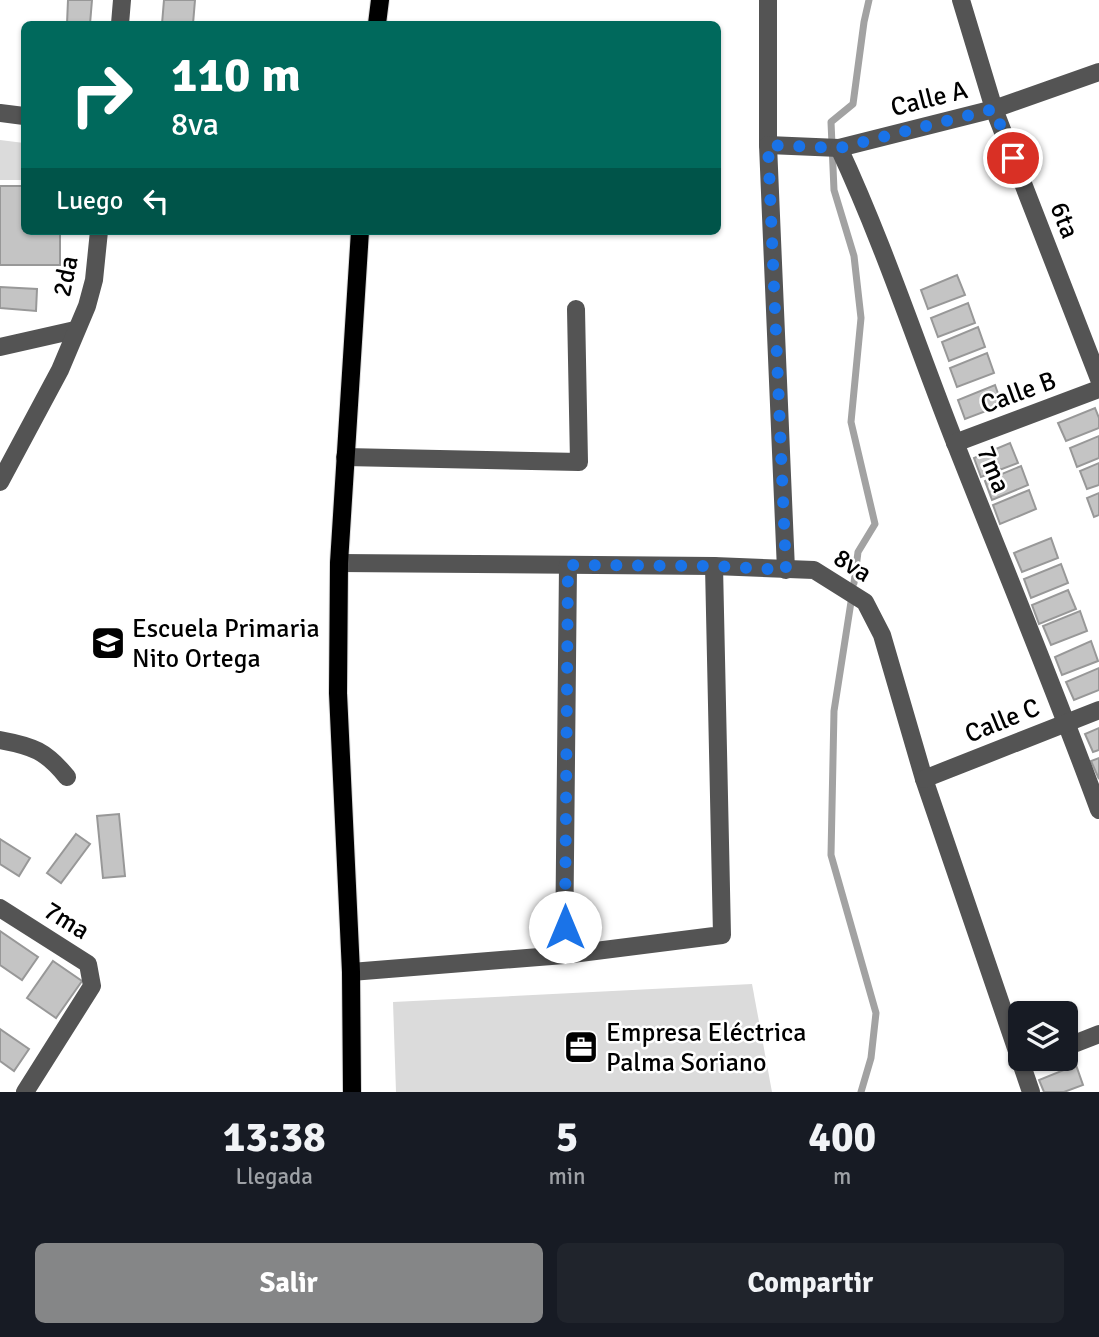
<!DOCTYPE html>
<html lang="es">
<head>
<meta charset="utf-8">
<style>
	:root { --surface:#171b24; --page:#20242c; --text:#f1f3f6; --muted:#9ea1a6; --accent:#858687 }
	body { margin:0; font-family:Signika,sans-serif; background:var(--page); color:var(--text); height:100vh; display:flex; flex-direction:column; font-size:26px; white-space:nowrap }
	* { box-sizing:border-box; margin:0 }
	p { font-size:23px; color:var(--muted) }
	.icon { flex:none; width:38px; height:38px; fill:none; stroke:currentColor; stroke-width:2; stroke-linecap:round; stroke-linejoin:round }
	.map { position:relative; height:1092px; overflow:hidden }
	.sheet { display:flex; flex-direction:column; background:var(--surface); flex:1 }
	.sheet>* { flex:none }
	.hud { position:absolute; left:21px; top:21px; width:700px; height:214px; border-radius:10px; box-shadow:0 2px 5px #0004; background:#00695c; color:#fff; overflow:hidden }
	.tools { position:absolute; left:1008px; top:1001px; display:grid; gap:14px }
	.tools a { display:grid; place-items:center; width:70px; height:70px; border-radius:10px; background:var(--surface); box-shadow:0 2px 5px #0004; font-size:35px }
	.pin { position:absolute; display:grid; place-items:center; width:60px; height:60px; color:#fff; margin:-30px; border:4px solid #fff; border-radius:50%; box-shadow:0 2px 7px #0007 }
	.me { position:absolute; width:77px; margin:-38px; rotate:0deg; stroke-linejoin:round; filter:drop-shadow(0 0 5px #0008) }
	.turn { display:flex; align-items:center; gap:24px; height:147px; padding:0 35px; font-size:32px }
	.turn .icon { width:91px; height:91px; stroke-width:2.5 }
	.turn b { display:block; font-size:49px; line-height:60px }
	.then { display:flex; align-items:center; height:66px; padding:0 35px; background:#0003; gap:14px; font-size:26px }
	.eta { display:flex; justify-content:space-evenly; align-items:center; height:119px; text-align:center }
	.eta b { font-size:42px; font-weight:800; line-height:49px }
	.button { display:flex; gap:14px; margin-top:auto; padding:14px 35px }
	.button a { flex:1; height:80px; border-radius:10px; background:var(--accent); color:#fff; font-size:28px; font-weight:800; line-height:80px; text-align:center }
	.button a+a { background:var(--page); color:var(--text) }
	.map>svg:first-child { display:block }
	.green { fill:#dbdbdb }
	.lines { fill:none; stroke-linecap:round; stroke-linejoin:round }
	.stream { stroke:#a2a2a2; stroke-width:7 }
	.building { fill:#c4c4c4; stroke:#989898; stroke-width:2 }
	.major-casing { stroke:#dbdbdb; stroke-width:20 }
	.minor { stroke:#545454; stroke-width:18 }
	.major { stroke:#000; stroke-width:18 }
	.route { stroke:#1a73e8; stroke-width:12; stroke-dasharray:0 21.6 }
	.labels { text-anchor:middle; stroke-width:5; stroke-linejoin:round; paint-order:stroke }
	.street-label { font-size:26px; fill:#000; stroke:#fff }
	.poi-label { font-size:26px; fill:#000; stroke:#fff; text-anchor:start }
</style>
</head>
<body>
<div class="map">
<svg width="1099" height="1092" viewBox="0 0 1099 1092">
	<rect width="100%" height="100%" fill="#fff"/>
	<g class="green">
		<polygon points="0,140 24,143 24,180 0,180"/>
		<polygon points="752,984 772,1092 396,1092 393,1002"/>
	</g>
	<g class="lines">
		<g class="stream">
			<polyline points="854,583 858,552 875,524 851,422 861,318 854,256 834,190 831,122 853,104 864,22 869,0"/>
			<polyline points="851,602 834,711 831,855 876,1013 871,1058 861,1092"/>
		</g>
	</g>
	<g class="building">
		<polygon points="68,0 92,0 90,24 67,24"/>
		<polygon points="164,0 195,0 193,24 162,24"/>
		<polygon points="0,186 24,186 24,231 60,231 60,265 0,265"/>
		<polygon points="957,275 965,295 928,309 921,290"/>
		<polygon points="0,287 37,289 36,311 0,308"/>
		<polygon points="968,303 975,323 938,337 931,318"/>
		<polygon points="978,327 985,347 949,361 942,342"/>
		<polygon points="987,353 994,373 957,387 950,368"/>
		<polygon points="995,385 1002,405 965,419 958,400"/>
		<polygon points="1095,408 1099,418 1099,428 1066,441 1058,423"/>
		<polygon points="1099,436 1099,458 1077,467 1070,448"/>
		<polygon points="1010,443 1018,463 981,477 974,458"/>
		<polygon points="1099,463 1099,485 1087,489 1080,471"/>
		<polygon points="1021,466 1028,485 992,500 985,481"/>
		<polygon points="1029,490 1036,509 1000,524 993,505"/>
		<polygon points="1099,493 1099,515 1094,517 1087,498"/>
		<polygon points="1051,538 1058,558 1022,572 1014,553"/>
		<polygon points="1061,564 1068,583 1031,598 1024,579"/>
		<polygon points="1068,590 1076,609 1039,624 1032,605"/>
		<polygon points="1080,611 1087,631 1051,645 1043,626"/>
		<polygon points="1091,641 1098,661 1062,675 1055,657"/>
		<polygon points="1099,668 1099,690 1074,700 1066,682"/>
		<polygon points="1099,728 1099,750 1093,752 1085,734"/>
		<polygon points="1099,758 1099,779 1091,761"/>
		<polygon points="119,814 125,876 103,878 97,816"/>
		<polygon points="76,834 90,844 61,883 47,873"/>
		<polygon points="0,839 30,858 19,876 0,864"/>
		<polygon points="0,931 38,957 22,980 0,965"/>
		<polygon points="53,961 82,981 56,1018 27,998"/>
		<polygon points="0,1029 29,1049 14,1071 0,1061"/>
		<polygon points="1076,1065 1083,1085 1064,1092 1044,1092 1039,1080"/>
	</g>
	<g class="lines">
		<g class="major-casing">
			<g id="major">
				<polyline points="377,24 380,0"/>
				<polyline points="352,1092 351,972 338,693 339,563 360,231"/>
			</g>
		</g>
		<g class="minor">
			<polyline points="768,0 768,145 786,570"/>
			<polyline points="961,0 994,109 1099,379"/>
			<polyline points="120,24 122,0"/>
			<polyline points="0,113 24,116"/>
			<polyline points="768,145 839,148 994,109 1099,72"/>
			<path d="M839 148C884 245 917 346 956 445 1004 567 1054 687 1099 810"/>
			<polyline points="0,347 75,330"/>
			<polyline points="955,443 1099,389"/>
			<polyline points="345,457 579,462 576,309"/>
			<polyline points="0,482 60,370 87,306 94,280 99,231"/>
			<polyline points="339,563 714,566 814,570 865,602 882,635 924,779 1031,1092"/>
			<path d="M0 740C33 746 46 751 67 777"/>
			<polyline points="924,779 1099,710"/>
			<polyline points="0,908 88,964 92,986 25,1092"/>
			<polyline points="564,955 568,565"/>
			<polyline points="351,972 564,955 722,935 714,566"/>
			<polyline points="1066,1047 1099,1034"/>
		</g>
		<use href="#major" class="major"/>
	</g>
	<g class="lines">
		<polyline class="route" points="565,927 568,565 714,566 786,570 768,145 839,148 994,109 1013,158"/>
	</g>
	<defs>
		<g id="school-square" transform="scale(1.75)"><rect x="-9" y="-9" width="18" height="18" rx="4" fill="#000" stroke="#fff"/><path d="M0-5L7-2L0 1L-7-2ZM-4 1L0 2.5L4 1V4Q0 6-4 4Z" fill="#fff"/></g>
		<g id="office-square" transform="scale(1.75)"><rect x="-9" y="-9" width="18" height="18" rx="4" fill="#000" stroke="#fff"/><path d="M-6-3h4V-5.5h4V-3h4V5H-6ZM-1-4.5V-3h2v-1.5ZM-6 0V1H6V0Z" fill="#fff"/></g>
	</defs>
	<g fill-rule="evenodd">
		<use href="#school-square" x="108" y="643"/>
		<use href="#office-square" x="581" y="1047"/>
	</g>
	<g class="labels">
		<g class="street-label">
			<text transform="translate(929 98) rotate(-14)" y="9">Calle A</text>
			<text transform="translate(1065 220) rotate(69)" y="9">6ta</text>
			<text transform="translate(65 276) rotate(-78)" y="9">2da</text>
			<text transform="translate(1018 392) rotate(-20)" y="9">Calle B</text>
			<text transform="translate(994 469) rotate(68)" y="9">7ma</text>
			<text transform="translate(853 565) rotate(32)" y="9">8va</text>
			<text transform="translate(1002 720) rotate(-22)" y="9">Calle C</text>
			<text transform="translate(67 920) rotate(32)" y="9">7ma</text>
		</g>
		<g class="poi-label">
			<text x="132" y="637">Escuela Primaria<tspan x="132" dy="30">Nito Ortega</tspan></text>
			<text x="606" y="1041">Empresa Eléctrica<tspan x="606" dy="30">Palma Soriano</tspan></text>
		</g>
	</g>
</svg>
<div class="tools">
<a><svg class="icon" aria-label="layers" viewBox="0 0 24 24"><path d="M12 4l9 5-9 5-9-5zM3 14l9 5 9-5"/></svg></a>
</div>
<div class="pin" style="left:1013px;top:158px;background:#d93025"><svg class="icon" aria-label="arrive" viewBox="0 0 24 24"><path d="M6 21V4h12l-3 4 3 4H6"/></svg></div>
<svg class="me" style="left:565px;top:927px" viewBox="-20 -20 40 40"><circle r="19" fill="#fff"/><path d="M0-13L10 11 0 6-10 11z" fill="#1a73e8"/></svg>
<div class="hud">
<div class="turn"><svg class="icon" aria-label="right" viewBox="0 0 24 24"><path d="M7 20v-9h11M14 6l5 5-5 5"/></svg><div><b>110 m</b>8va</div></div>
<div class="then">Luego<svg class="icon" aria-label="left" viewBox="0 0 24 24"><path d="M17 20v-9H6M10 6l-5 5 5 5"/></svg></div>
</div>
</div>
<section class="sheet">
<div class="eta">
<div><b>13:38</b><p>Llegada</p></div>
<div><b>5</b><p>min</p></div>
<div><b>400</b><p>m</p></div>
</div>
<div class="button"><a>Salir</a><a>Compartir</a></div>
</section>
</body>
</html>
